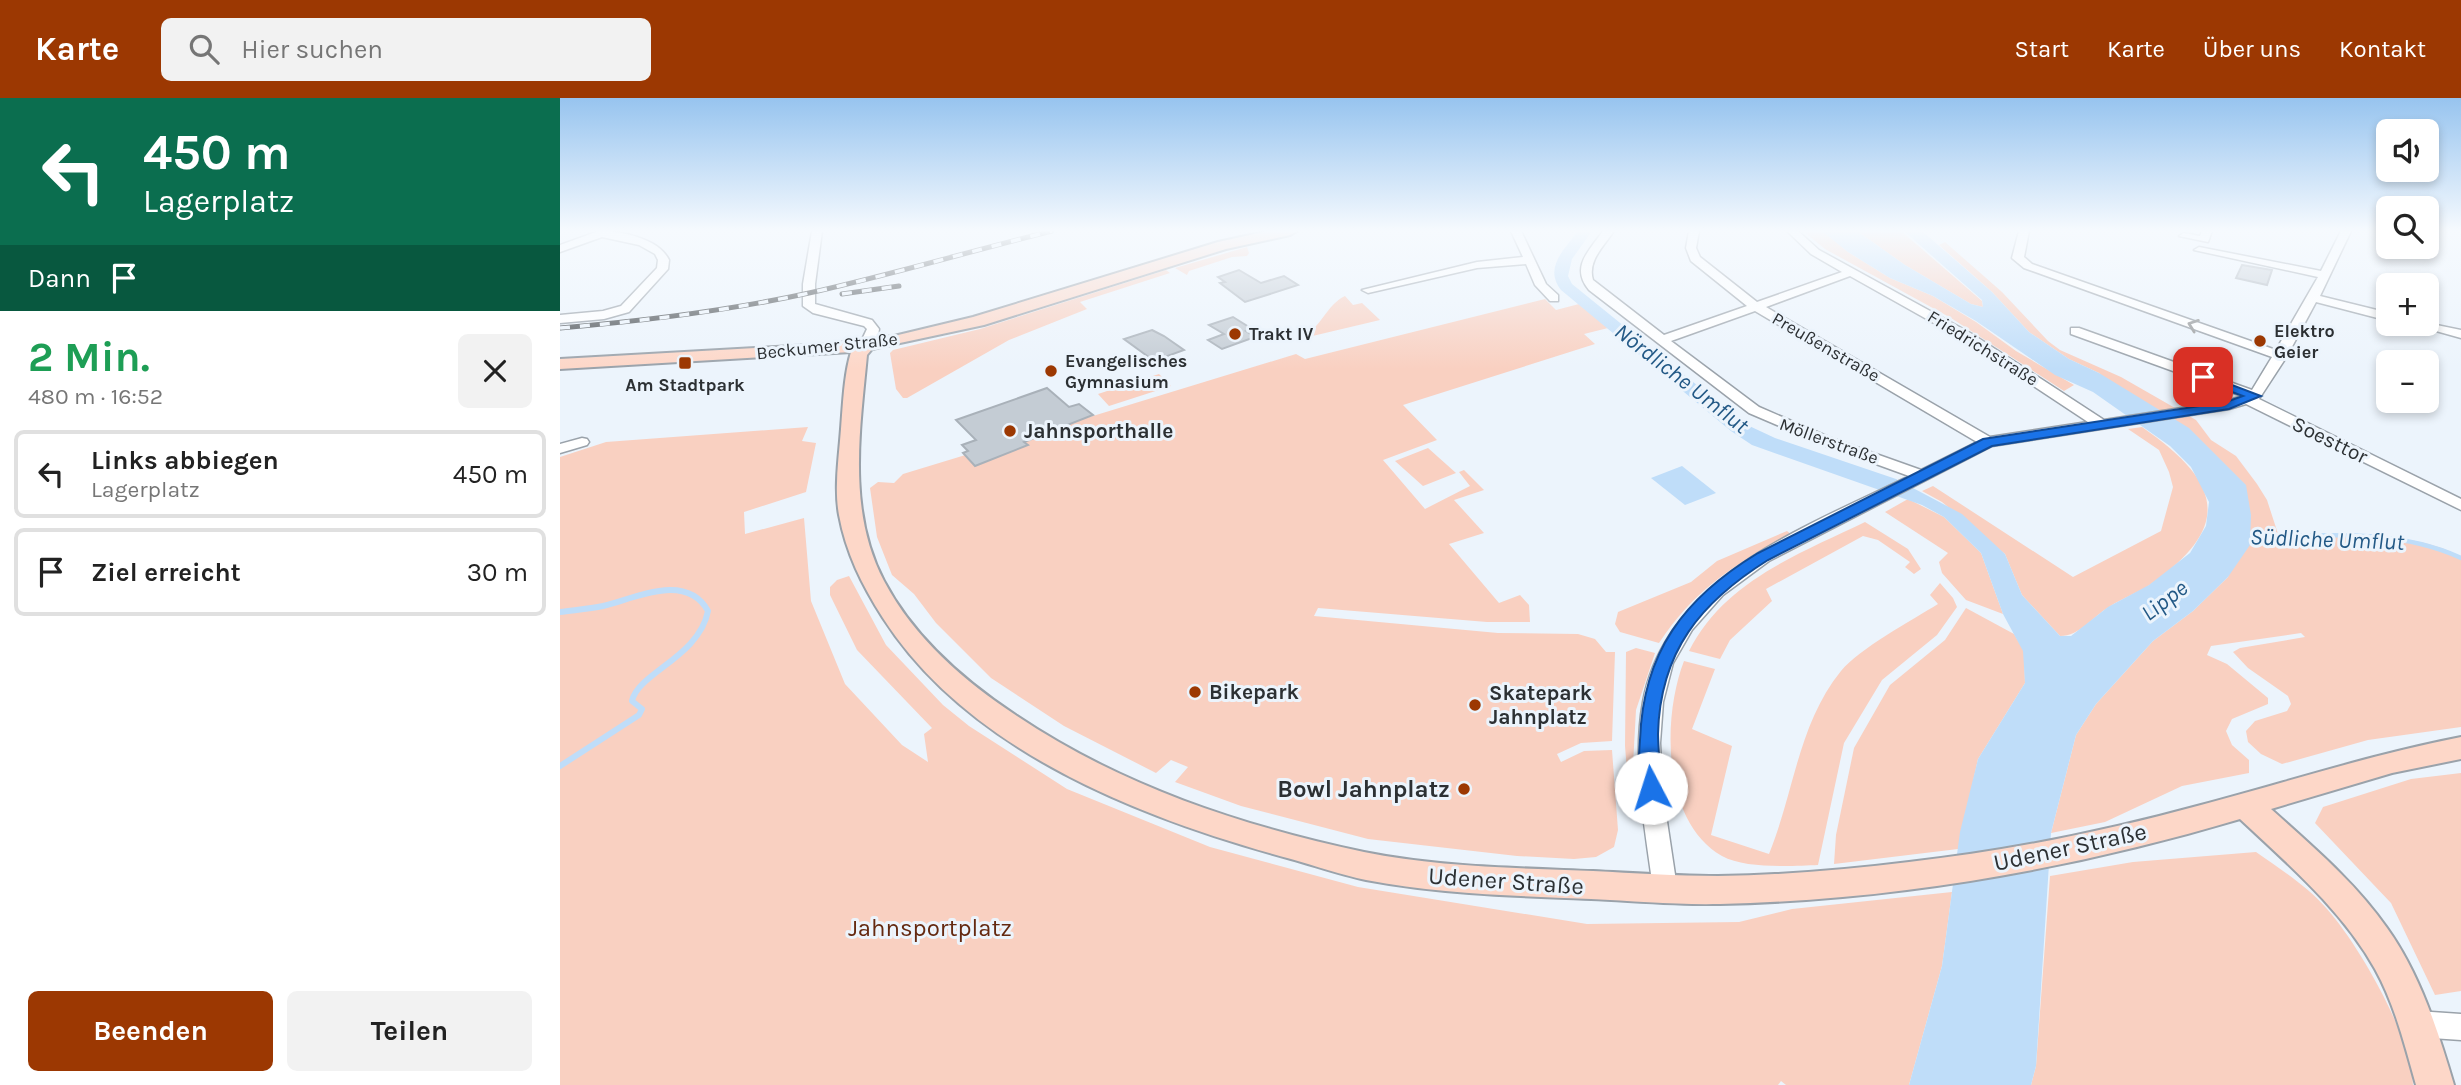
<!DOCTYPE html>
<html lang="de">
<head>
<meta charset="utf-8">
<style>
	:root { --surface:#fff; --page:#f2f2f2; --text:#222; --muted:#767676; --line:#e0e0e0; --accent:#9c3802 }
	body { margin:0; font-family:Karla,sans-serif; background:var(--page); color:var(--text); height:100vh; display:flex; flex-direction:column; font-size:26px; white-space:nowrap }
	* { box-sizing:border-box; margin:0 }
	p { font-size:23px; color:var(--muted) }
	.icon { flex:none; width:38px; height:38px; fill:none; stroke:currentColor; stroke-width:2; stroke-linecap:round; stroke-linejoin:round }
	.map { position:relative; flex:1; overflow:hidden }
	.panel { display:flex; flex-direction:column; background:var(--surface); width:560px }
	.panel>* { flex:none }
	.top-card { background:#0b6e4f; color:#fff; overflow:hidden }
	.buttons { position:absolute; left:1816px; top:21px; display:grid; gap:14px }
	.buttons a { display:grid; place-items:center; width:63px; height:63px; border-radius:10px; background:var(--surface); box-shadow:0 4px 10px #0003; font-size:35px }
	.pin { position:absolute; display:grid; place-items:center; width:60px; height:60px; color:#fff; margin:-30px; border-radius:14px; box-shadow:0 4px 10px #0006 }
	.me { position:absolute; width:77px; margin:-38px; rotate:355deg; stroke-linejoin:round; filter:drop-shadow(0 0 5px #0008) }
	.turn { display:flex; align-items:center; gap:24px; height:147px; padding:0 28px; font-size:32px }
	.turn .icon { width:91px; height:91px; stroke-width:2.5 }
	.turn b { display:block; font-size:49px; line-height:60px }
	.then { display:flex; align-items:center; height:66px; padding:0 28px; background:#0003; gap:14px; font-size:26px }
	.round { display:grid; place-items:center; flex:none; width:74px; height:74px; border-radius:10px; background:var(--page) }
	.summary { display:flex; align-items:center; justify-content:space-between; height:119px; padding:0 28px }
	h1 { font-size:42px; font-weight:700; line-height:52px; color:#1e9e55 }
	.button { display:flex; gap:14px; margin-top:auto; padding:14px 28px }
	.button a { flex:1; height:80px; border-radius:10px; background:var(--accent); color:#fff; font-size:28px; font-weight:700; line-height:80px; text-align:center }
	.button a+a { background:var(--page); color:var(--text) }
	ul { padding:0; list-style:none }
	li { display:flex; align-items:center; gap:21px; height:88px; margin:0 14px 10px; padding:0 14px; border:4px solid var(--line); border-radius:10px }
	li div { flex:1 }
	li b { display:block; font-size:26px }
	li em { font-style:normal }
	header { display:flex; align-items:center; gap:42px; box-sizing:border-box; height:98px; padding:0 35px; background:var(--accent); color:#fff }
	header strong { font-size:33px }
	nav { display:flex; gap:38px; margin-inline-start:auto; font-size:24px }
	.search { width:490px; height:63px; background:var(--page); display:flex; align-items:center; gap:18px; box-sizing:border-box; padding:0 24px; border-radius:10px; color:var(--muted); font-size:26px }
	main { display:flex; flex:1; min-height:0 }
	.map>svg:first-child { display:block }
	.green { fill:#f9d0c1 }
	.water { fill:#bfddf9 }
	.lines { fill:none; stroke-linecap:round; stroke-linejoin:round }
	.stream-far1 { stroke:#bfddf9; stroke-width:4.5 }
	.stream { stroke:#bfddf9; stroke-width:6 }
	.building { fill:#c4ccd4; stroke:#a9b1b9; stroke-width:2 }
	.street-casing { stroke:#9aa2aa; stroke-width:3 }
	.secondary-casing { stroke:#9aa2aa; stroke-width:4 }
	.street { fill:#fff; fill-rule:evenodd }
	.secondary { fill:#fdd7c8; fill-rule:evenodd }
	.rail-casing { stroke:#4d5256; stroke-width:5 }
	.rail { stroke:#ecf4fc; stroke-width:3.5; stroke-dasharray:10; stroke-linecap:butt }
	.oneway { stroke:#969899 }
	.route { fill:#1a73e8; stroke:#114b97; stroke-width:2 }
	.poi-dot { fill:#9c3802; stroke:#ecf4fc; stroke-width:2.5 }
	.labels { text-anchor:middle; stroke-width:6; stroke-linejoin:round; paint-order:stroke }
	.far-poi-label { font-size:18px; font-weight:bold; fill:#2c3033; stroke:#ecf4fc; text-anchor:start }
	.far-street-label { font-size:18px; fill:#2c3033; stroke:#ecf4fc }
	.poi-label { font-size:21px; font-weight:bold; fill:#2c3033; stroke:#ecf4fc; text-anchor:start }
	.street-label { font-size:21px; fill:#2c3033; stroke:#ecf4fc }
	.water-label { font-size:23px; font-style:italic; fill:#235986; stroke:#ecf4fc }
	.near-poi-label { font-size:24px; font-weight:bold; fill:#2c3033; stroke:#ecf4fc; text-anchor:end }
	.near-street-label { font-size:24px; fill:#2c3033; stroke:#ecf4fc }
	.near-park-label { font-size:24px; fill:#652910; stroke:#ecf4fc }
</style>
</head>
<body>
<header>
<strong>Karte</strong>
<div class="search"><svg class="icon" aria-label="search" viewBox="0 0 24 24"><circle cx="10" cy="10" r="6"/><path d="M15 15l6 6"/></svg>Hier suchen</div>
<nav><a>Start</a><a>Karte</a><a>Über uns</a><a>Kontakt</a></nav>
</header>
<main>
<section class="panel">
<div class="top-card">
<div class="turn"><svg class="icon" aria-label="left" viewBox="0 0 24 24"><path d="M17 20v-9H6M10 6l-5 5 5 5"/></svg><div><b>450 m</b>Lagerplatz</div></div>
<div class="then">Dann<svg class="icon" aria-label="arrive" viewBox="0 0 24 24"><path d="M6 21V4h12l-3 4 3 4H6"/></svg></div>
</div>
<div class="summary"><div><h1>2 Min.</h1><p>480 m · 16:52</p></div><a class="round"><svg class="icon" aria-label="close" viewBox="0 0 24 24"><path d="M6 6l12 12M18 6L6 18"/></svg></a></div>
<ul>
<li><svg class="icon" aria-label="left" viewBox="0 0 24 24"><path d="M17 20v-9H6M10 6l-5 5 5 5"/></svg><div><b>Links abbiegen</b><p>Lagerplatz</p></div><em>450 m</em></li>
<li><svg class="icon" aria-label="arrive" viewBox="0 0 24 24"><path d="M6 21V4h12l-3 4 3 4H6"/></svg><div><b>Ziel erreicht</b></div><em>30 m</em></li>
</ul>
<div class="button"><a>Beenden</a><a>Teilen</a></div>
</section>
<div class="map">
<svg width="1901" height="987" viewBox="0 0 1901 987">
	<rect width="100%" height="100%" fill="#ecf4fc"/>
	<g class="green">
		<polygon points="1243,133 1262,133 1288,154 1330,180 1373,198 1416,224 1456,253 1514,287 1504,293 1391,220 1265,151"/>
		<polygon points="1297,133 1341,133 1422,203 1423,209 1411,206 1345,167"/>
		<path d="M1385 144 1442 194 1488 243 1500 252 1561 279 1636 322 1651 342 1676 358 1697 386 1707 402 1719 439C1776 440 1849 430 1901 459V629L1808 642 1722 666 1701 656 1688 644 1686 633 1695 623 1727 613 1731 606 1728 598 1688 570 1673 554 1680 550 1745 539 1741 535 1651 548 1647 557 1667 566 1708 600V606L1672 621 1666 633 1672 647 1689 662V675L1622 688 1545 724 1491 735 1516 637 1536 606 1593 543 1633 513 1668 479 1691 417 1539 275 1509 261 1469 234 1432 194 1379 147Z"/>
		<polygon points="687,149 689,155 687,158 672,159 629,173 627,177 615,170"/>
		<polygon points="606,172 610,175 520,204 527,211 449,242 347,300 343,300 336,291 330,255 333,252 420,231"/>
		<path d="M785 198 793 207 802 205 820 222 744 240 742 238C761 231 766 207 785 198Z"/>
		<polygon points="985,201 996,212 1019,206 1048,230 1024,236 1035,246 843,307 877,342 823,362 865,411 910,388 899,374 904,372 924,392 894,402 924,435 889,446 939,505 960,497 969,507 970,524 927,524 758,510 754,518 938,535 1018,536 1035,541 1046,554 1055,554 1052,643 1021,645 997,656 1001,664 1024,653 1052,652 1058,732 1054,749 1036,759 1014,761 957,758 808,741 681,708 615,684 628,669 611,662 596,675 504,628 431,580 376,525 354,496 332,477 317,439 310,390 318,384 334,385 343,376 736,256 745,261"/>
		<polygon points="599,276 611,288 549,308 538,296"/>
		<polygon points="248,329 242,343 256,345 246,394 184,414 185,436 244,420 251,503 285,586 342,647 368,664 364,636 372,630 297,552 270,497 270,489 277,482 289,478 326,547 383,607 409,628 507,691 650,749 798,789 1027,826 1179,824 1232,811 1392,794 1382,868 1349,987 1226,987 1221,983 1218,987 0,987 0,359 46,344"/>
		<path d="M1582 329C1660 383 1675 427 1591 486 1578 495 1562 500 1549 509 1532 519 1520 538 1500 538L1462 497 1445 456 1382 404 1362 393 1373 388 1513 479 1601 433 1613 389 1609 374 1599 352 1568 331Z"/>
		<polygon points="868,350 896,375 863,388 835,363"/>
		<polygon points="1348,401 1384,419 1421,455 1443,516 1406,502 1382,475 1379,464 1388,455 1325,414"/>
		<path d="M1305 424 1348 451 1361 471 1354 476 1345 469 1350 464 1318 442 1303 438 1206 491 1212 503 1170 542 1160 561 1129 553C1164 483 1239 456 1305 424Z"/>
		<path d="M1227 433 1232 437C1175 465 1135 491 1099 545L1060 534 1055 526 1058 514 1131 484 1157 463Z"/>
		<path d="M1380 485 1393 500 1397 509 1377 537 1322 582 1284 645 1258 767C1232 768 1185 771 1162 758 1102 724 1102 620 1124 563L1155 571 1132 631 1172 648 1151 737 1209 756C1234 695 1238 626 1281 573 1299 551 1352 522 1378 506L1370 497Z"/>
		<polygon points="1406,510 1454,536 1464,553 1465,585 1418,661 1398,751 1274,766 1276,737 1294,650 1330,587 1385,542"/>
		<polygon points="1076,550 1095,555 1076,612 1072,685 1068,685 1065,648 1066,554"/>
		<polygon points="1901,675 1901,893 1875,897 1831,805 1755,725 1763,709 1851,681"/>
		<path d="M1696 754C1720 771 1747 788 1767 811 1799 847 1852 939 1853 987H1471L1476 968 1490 778 1573 764Z"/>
	</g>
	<g class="water">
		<path d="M1018 133H1032L1012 161 1008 178 1012 186 1185 326 1215 340 1336 381 1402 416 1445 456 1462 497 1500 538H1511L1548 509 1589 487 1630 455 1646 428 1649 404 1631 369 1610 348 1533 294 1495 277 1416 223 1373 198 1330 180 1288 154 1262 133H1297L1345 167 1411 206 1423 209 1422 202 1344 133H1362L1432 194 1469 234 1509 261 1539 275 1629 330 1686 387 1691 417 1690 447 1668 479 1633 513 1593 543 1536 606 1516 637 1491 735 1476 968 1471 987H1349L1382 868 1400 734 1418 661 1465 585 1463 553 1443 516 1421 455 1384 419 1362 407 1192 347 1171 333 1001 192C984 170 1003 153 1018 133Z"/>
		<polygon points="1122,368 1156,395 1125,407 1091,380"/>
	</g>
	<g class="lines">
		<path class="stream-far1" d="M1684 439C1756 438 1834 429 1901 460"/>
		<path class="stream" d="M0 514C14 512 29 511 43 508 76 500 126 474 148 513 139 559 78 575 72 603L82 611 79 617 0 668"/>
	</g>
	<g class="building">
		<polygon points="1682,167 1712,172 1707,187 1676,180"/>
		<polygon points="679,172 701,185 724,178 738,187 685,204 660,185 665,184 658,179"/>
		<polygon points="673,219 692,231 686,233 695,239 662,251 648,242 664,236 649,227"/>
		<polygon points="592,232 604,238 624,252 594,263 564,241"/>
		<polygon points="487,290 509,309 519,306 533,317 464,344 468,347 415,368 403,355 408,353 402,347 416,342 396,322"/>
	</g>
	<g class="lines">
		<g class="street-casing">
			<g id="street">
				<path d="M39 133C58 133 98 139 109 162L108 171 69 214 44 221 0 225V217L43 213 61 208 97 170 98 162 95 156 79 147 42 139 0 154V147Z"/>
				<polygon points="252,133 262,133 255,186 255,206 312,222 319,231 318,238 309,251 301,251 299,248 307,231 304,228 253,215 243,208 243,186"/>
				<polygon points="951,133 961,133 986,186 998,197 998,203 990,203 975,187 966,166 917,170 808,195 802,192 917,164 963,159"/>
				<path d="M1043 133H1054C1044 148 1027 163 1033 182L1104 237 1187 208 1131 163 1126 150 1129 133H1139L1136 150 1140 159 1197 204 1282 174 1251 156 1227 133H1238L1259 152 1412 236 1544 322 1667 303 1682 298 1511 236V230H1519L1692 292 1712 259 1464 170 1452 160 1459 133H1469L1464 159 1472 166 1716 252 1758 179 1634 152 1639 149 1761 173 1781 133H1791L1760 198 1829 215V223L1756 204 1727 258 1699 301 1901 401V412L1686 306 1669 311 1432 348 1209 463 1163 497 1132 532 1113 565 1103 604 1100 645 1102 690 1117 790 1113 797 1105 800 1097 797 1093 790C1085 730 1072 664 1083 604 1106 477 1248 429 1349 378L1261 346 1189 315 1029 192C1010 169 1029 153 1043 133ZM1290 178 1404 242 1528 324 1430 339 1206 209ZM1195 213 1417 344 1361 372 1271 340 1199 309 1111 243Z"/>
				<polygon points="1642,133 1652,133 1648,144 1619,138 1624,135 1640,138"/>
				<polygon points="1867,225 1901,232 1901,240 1851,226"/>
				<polygon points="22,340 27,341 29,344 27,347 0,355 0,346"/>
				<polygon points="1857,913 1901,916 1901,942 1857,939 1848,935 1844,926 1848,917"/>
			</g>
		</g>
		<g class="secondary-casing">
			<path id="secondary" d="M708 133H737L730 137 666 151 424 227 312 251 307 257C300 332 287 413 324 483 354 540 404 583 457 618 561 688 682 728 804 754 878 769 957 770 1033 773 1074 775 1116 778 1158 778 1221 777 1286 772 1349 764 1447 753 1546 733 1641 707 1728 684 1813 656 1901 639V661L1832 675 1711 711C1752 748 1796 785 1827 830 1860 876 1878 933 1894 987H1856C1845 948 1835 907 1815 871 1782 812 1729 767 1680 721 1512 771 1337 802 1160 806 1117 807 1074 803 1031 801 956 798 880 796 806 782 781 777 756 768 731 761 583 721 409 654 323 520 302 487 286 455 279 417 274 389 279 359 281 331 283 306 284 277 291 254L0 271V261L268 246 334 238 413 219 658 144Z"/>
		</g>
		<use href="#street" class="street"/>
		<use href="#secondary" class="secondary"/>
		<g class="rail-casing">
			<g id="rail">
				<polyline points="282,196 339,188"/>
				<path d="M0 230C83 223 167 213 249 195 330 177 411 153 492 133"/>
			</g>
		</g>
		<use href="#rail" class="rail"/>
	</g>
	<defs><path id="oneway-chevron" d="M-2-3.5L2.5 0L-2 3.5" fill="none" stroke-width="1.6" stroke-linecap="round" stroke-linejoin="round" transform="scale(1.75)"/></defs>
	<use class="oneway" href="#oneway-chevron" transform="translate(1633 227) rotate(-160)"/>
	<linearGradient id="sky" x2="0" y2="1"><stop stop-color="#97c4ef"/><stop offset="0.49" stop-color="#f6fafe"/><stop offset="1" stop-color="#f6fafe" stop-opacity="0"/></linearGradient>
	<rect width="1901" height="271" fill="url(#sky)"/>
	<path class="route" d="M1643 276 1701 298 1669 311 1432 348 1208 462C1141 504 1100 553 1098 636 1098 648 1102 688 1098 695L1091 697 1084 695C1076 679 1079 659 1080 642 1083 554 1124 500 1198 455L1423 341 1666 304 1683 298 1639 282 1637 279Z"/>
	<g class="poi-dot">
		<circle cx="675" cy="236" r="7"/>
		<circle cx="1700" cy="243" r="7"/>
		<rect x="118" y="258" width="14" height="14" rx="3.5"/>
		<circle cx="491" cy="273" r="7"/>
		<circle cx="450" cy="333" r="7"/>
		<circle cx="635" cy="594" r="7"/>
		<circle cx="915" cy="607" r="7"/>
		<circle cx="904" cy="691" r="7"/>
	</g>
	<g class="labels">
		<g class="far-poi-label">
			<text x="1714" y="239">Elektro<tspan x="1714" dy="21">Geier</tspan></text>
			<text x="689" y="242">Trakt IV</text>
			<text x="505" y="269">Evangelisches<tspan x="505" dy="21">Gymnasium</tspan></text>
			<text x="125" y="293" text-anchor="middle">Am Stadtpark</text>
		</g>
		<g class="far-street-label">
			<text transform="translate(267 248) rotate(-6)" y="6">Beckumer Straße</text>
			<text transform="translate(1266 249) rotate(30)" y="6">Preußenstraße</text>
			<text transform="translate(1423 250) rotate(32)" y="6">Friedrichstraße</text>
			<text transform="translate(1269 343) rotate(20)" y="6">Möllerstraße</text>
		</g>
		<g class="poi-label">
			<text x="464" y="340">Jahnsporthalle</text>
			<text x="649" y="601">Bikepark</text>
			<text x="929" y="602">Skatepark<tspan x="929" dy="24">Jahnplatz</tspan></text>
		</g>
		<g class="street-label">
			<text transform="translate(1770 342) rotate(26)" y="7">Soesttor</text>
		</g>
		<g class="water-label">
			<text transform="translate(1122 280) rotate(38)" y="8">Nördliche Umflut</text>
			<text transform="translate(1767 441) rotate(2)" y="8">Südliche Umflut</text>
			<text transform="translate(1604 502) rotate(-37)" y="8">Lippe</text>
		</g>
		<g class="near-poi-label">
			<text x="890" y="699">Bowl Jahnplatz</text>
		</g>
		<g class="near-street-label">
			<text transform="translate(1510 749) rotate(-12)" y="8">Udener Straße</text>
			<text transform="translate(946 783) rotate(4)" y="8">Udener Straße</text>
		</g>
		<g class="near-park-label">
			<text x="370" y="838">Jahnsportplatz</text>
		</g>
	</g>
</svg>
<div class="buttons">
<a><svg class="icon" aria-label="sound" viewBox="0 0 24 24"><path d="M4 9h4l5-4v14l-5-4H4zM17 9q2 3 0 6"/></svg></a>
<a><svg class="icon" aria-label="search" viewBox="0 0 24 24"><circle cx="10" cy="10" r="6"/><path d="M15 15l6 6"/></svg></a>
<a>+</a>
<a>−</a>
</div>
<div class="pin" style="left:1643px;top:279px;background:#d93025"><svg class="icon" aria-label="arrive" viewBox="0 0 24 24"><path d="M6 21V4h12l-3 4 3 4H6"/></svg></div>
<svg class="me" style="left:1091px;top:690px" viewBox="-20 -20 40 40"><circle r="19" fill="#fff"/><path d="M0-13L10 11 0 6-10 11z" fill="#1a73e8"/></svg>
</div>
</main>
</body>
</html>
